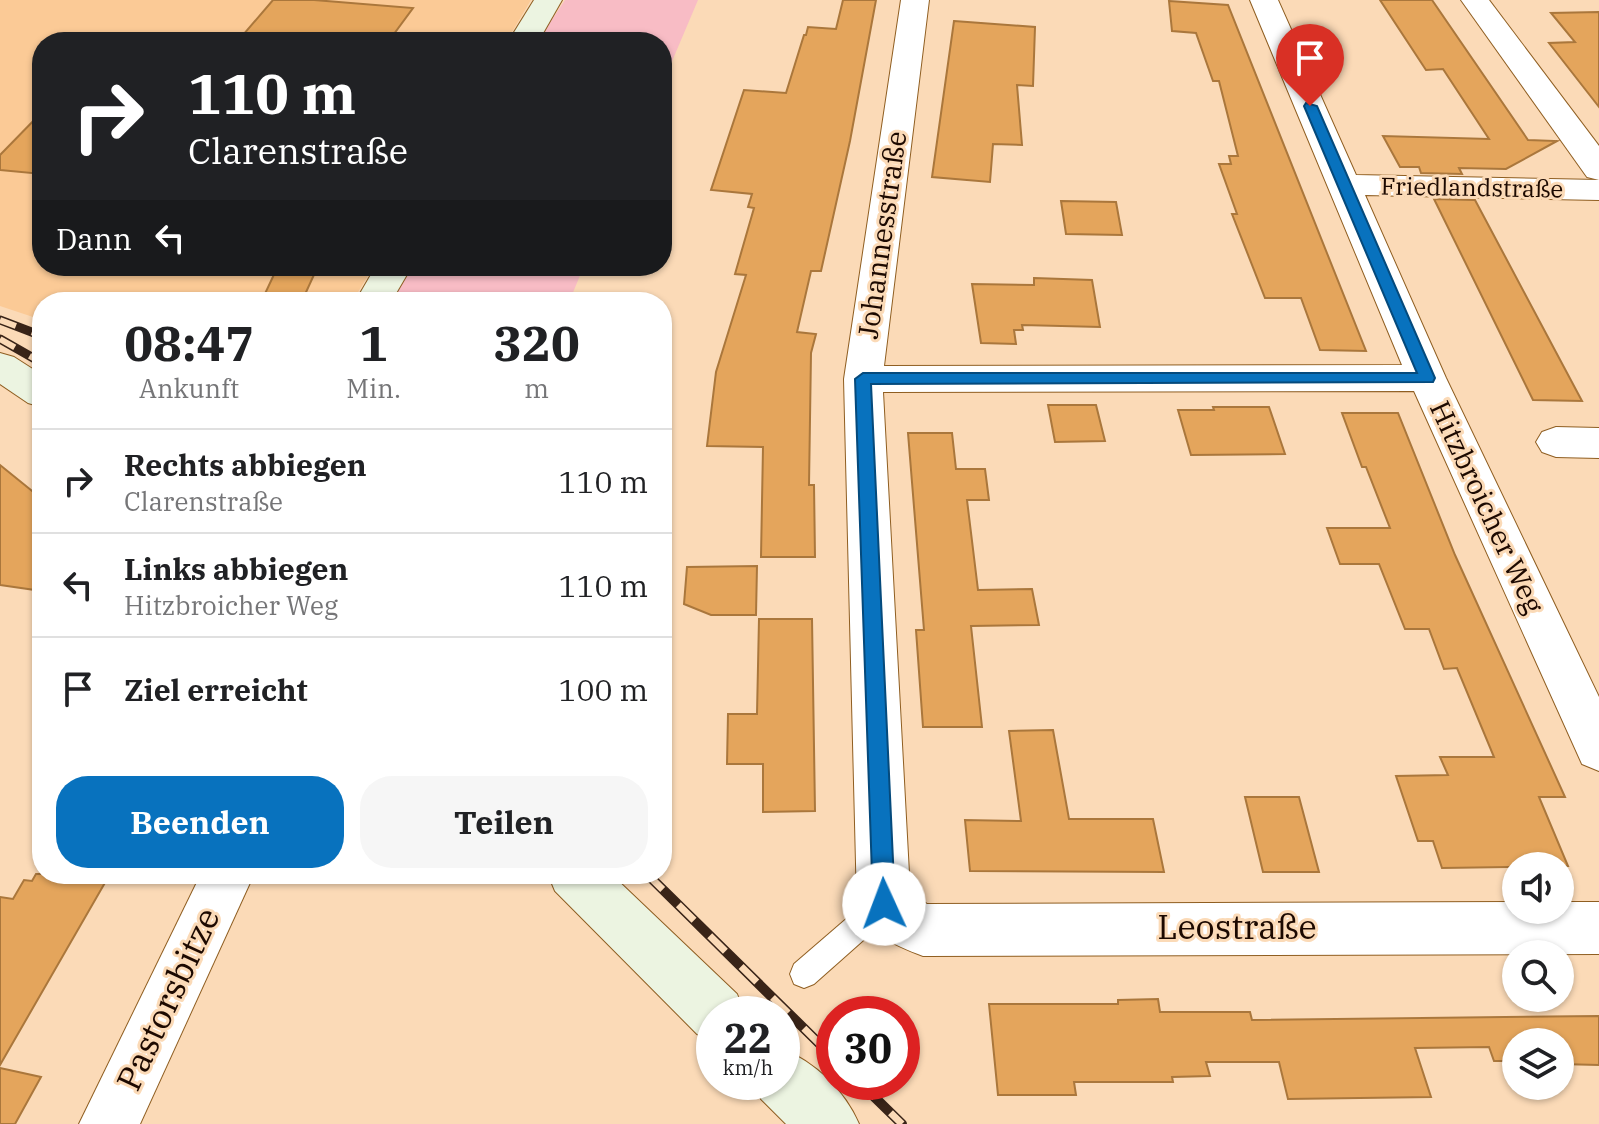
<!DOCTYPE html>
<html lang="de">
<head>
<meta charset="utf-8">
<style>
	:root { --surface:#fff; --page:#f6f6f6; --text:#202124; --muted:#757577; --line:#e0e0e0; --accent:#0872be }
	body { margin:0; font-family:"IBM Plex Serif",serif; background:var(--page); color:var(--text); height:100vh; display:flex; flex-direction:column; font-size:30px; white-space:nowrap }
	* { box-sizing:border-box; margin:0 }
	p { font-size:26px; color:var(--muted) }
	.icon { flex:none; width:44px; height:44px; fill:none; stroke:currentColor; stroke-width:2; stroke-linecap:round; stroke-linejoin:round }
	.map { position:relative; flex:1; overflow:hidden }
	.drawer { position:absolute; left:32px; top:292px; width:640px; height:592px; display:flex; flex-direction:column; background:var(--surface); border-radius:32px; box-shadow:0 2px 6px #0004 }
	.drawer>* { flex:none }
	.top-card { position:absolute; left:32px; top:32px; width:640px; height:244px; border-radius:32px; box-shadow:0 2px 6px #0004; background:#202124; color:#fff; overflow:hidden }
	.tools { position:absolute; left:1502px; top:852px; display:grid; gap:16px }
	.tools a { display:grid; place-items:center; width:72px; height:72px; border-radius:50%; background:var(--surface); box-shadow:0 2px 6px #0004; font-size:40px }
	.speed { position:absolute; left:696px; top:996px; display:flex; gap:16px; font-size:40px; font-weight:700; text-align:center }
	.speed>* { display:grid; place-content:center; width:104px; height:104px; border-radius:50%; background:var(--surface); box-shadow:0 2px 6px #0004; line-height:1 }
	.speed small { font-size:20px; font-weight:400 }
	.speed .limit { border:12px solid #d22; background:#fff; color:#111 }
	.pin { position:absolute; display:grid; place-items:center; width:68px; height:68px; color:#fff; margin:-82px -34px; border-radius:50% 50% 50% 0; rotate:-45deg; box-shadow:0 0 8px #0007 }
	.pin .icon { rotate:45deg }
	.me { position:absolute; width:88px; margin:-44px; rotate:358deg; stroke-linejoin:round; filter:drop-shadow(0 0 6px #0008) }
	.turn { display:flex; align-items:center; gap:28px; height:168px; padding:0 24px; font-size:36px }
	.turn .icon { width:104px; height:104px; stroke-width:2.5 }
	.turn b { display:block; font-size:56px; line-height:68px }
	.then { display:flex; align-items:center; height:76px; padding:0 24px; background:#0003; gap:16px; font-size:30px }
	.eta { display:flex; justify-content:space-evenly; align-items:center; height:136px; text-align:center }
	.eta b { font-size:48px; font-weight:700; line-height:56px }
	.primary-button { display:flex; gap:16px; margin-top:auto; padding:16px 24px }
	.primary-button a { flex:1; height:92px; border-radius:32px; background:var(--accent); color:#fff; font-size:32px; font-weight:700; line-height:92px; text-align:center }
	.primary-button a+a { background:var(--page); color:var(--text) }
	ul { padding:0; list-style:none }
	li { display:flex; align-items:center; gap:24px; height:104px; padding:0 24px; border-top:2px solid var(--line) }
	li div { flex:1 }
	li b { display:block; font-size:30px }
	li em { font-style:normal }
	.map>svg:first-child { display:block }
	.built { fill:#fbca96 }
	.green { fill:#f8bcc5 }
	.building { fill:#e4a55c; stroke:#aa773c; stroke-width:2 }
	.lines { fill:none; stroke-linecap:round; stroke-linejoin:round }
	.lane-casing { stroke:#8f5e21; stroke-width:2 }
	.street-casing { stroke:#8f5e21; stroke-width:2 }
	.secondary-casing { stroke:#8f5e21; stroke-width:2 }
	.lane { fill:#fff; fill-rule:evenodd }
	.street { fill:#fff; fill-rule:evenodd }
	.secondary { fill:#ecf4e1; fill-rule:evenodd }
	.rail-far1-casing { stroke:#392418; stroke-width:9 }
	.rail-casing { stroke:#392418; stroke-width:10 }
	.rail-far1 { stroke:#fbdab7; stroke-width:6; stroke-dasharray:17; stroke-linecap:butt }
	.rail { stroke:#fbdab7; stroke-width:7; stroke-dasharray:22; stroke-linecap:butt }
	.route { fill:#0872be; stroke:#054a7c; stroke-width:2 }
	.labels { text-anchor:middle; stroke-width:6; stroke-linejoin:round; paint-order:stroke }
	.far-street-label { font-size:24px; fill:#1c0900; stroke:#fbdab7 }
	.street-label { font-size:28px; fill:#1c0900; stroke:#fbdab7 }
	.near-street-label { font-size:34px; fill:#1c0900; stroke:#fbdab7 }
</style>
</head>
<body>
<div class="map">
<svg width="1599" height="1124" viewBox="0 0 1599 1124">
	<rect width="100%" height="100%" fill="#fbdab7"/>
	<polygon class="built" points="0,0 531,0 506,42 42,42 42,266 374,266 352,302 42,302 42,320 0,306"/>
	<g class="green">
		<polygon points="565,0 698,0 662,85 662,42 537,42"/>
		<polygon points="410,266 584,266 569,302 390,302"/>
	</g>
	<g class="building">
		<polygon points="273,0 314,0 413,8 388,42 237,42"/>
		<polygon points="843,0 876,0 850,141 821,271 811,271 797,332 816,334 811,353 809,485 814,485 815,557 761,557 763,447 707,446 716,372 746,275 735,274 754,208 748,207 752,194 711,190 744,90 786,93 804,35 806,35 808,27 836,29"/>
		<polygon points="1380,0 1432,0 1528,140 1557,141 1506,169 1459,168 1462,174 1421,173 1419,167 1400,167 1383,136 1489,139 1443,69 1426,70"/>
		<polygon points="1169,1 1228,5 1366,351 1320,350 1301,298 1265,298 1232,214 1237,214 1219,164 1231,164 1229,156 1238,156 1219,81 1213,81 1196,33 1172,31"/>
		<polygon points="1599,12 1599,107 1549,43 1575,42 1551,13"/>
		<polygon points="954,21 1035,27 1033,86 1017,85 1022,145 993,144 990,182 932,177"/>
		<polygon points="42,112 42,174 0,170 0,155"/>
		<polygon points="1434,199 1475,200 1582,401 1533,400"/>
		<polygon points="1061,201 1116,202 1122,235 1066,234"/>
		<polygon points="278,266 318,266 302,301 262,300"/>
		<polygon points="1034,278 1092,280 1100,327 1022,325 1023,330 1014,330 1016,344 981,343 972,284 1034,285"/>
		<polygon points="1048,405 1096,405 1105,441 1055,442"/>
		<polygon points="1213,407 1269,407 1285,454 1191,455 1178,410 1214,410"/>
		<polygon points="1342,413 1398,413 1455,555 1565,797 1539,797 1568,866 1442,868 1433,841 1418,841 1396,776 1448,775 1440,757 1494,757 1457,668 1444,669 1429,629 1405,629 1379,564 1340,564 1327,528 1390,528 1366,467 1362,467"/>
		<polygon points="908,433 952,433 956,469 985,469 989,500 967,500 978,590 1032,589 1039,625 971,626 982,727 923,727 916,630 924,630"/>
		<polygon points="0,465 42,499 42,591 0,585"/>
		<polygon points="757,566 756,615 711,615 684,604 687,567"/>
		<polygon points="759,619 812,619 815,811 763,812 763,764 727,764 728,714 757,714"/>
		<polygon points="1053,730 1069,819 1153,819 1164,872 970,871 965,820 1021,821 1009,731"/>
		<polygon points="1245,797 1299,797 1319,872 1263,872"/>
		<polygon points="36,874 110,874 0,1065 0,897 13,899 24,880 32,881"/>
		<polygon points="1158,999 1160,1012 1250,1012 1252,1020 1599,1016 1599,1065 1560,1064 1560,1042 1516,1042 1516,1061 1494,1061 1489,1047 1415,1048 1431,1097 1288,1099 1279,1062 1206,1062 1210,1076 1172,1077 1173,1082 1074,1082 1076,1095 998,1095 989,1004 1118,1004 1118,1000"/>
		<polygon points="0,1068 41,1077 15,1124 0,1124"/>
	</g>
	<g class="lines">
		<g class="lane-casing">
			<polygon id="lane" points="884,891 894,895 897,904 894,913 814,984 804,988 794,984 790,974 794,964 874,895"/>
		</g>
		<g class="street-casing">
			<g id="street">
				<path d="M901 0H929L884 366 1402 365 1250 0H1278L1356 175 1599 180V200L1365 195 1446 378 1599 697V771L1582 764 1414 391 883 392 910 892 927 904 1516 902V910H1560V902H1599V954L923 956C892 944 871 936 857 904L844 379Z"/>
				<polygon points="1461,0 1489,0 1599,146 1599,180 1587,177"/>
				<polygon points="1556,427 1599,428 1599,458 1556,457 1542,452 1536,442 1542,432"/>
				<polygon points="201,874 254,874 140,1124 79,1124"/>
			</g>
		</g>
		<g class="secondary-casing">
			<g id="secondary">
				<polygon points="534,0 562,0 538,42 508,42"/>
				<polygon points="376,266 412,266 391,302 355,302"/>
				<polygon points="0,353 14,357 42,375 42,407 28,403 0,384"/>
				<polygon points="548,874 611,874 737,994 745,1014 714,1014 714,1041 697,1034 555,891"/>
				<path d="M782 1049C815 1062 845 1091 859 1124H786L761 1099 754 1082H782Z"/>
			</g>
		</g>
		<use href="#lane" class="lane"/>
		<use href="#street" class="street"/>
		<use href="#secondary" class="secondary"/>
		<g class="rail-far1-casing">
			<g id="rail-far1">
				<polyline points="0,320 42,336"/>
				<polyline points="0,339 42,363"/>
			</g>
		</g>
		<g class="rail-casing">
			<g id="rail">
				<polyline points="647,874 834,1058"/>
				<polyline points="859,1082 902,1124"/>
			</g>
		</g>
		<use href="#rail-far1" class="rail-far1"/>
		<use href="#rail" class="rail"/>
	</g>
	<polygon class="route" points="1306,103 1317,106 1435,378 1433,382 871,384 895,904 892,911 884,914 876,911 873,904 855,379 863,373 1417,373 1304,106"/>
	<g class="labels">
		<g class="far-street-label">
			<text transform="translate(1472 188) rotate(1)" y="8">Friedlandstraße</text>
		</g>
		<g class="street-label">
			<text transform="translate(882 235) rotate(-82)" y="10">Johannesstraße</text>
			<text transform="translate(1487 507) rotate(65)" y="10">Hitzbroicher Weg</text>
		</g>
		<g class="near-street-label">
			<text x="1237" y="939">Leostraße</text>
			<text transform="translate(168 999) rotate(-65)" y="12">Pastorsbitze</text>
		</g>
	</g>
</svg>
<div class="tools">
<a><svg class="icon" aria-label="sound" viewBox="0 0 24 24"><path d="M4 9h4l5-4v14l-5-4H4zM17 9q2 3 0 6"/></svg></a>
<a><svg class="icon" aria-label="search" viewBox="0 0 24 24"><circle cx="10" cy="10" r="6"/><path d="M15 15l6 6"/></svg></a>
<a><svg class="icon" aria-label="layers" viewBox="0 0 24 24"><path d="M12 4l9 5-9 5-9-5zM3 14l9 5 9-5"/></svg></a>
</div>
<div class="speed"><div>22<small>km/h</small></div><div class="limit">30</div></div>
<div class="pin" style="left:1310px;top:106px;background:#d93025"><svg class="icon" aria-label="arrive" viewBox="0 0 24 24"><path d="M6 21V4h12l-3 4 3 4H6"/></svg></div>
<svg class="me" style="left:884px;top:904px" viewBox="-20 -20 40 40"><circle r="19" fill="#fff"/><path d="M0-13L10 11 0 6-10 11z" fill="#0872be"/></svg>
<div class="top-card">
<div class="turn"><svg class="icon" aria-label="right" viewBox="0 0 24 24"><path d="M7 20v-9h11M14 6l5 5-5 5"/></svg><div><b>110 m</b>Clarenstraße</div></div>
<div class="then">Dann<svg class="icon" aria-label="left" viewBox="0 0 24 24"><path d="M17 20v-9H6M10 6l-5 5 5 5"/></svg></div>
</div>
<section class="drawer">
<div class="eta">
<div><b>08:47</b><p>Ankunft</p></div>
<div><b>1</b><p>Min.</p></div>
<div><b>320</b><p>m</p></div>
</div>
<ul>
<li><svg class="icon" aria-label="right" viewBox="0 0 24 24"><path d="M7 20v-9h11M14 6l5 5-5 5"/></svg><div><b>Rechts abbiegen</b><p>Clarenstraße</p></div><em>110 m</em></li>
<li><svg class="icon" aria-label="left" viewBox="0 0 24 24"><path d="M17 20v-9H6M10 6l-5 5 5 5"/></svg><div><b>Links abbiegen</b><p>Hitzbroicher Weg</p></div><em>110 m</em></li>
<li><svg class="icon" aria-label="arrive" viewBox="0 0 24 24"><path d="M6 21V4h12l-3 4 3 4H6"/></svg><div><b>Ziel erreicht</b></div><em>100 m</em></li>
</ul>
<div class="primary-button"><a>Beenden</a><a>Teilen</a></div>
</section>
</div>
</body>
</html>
